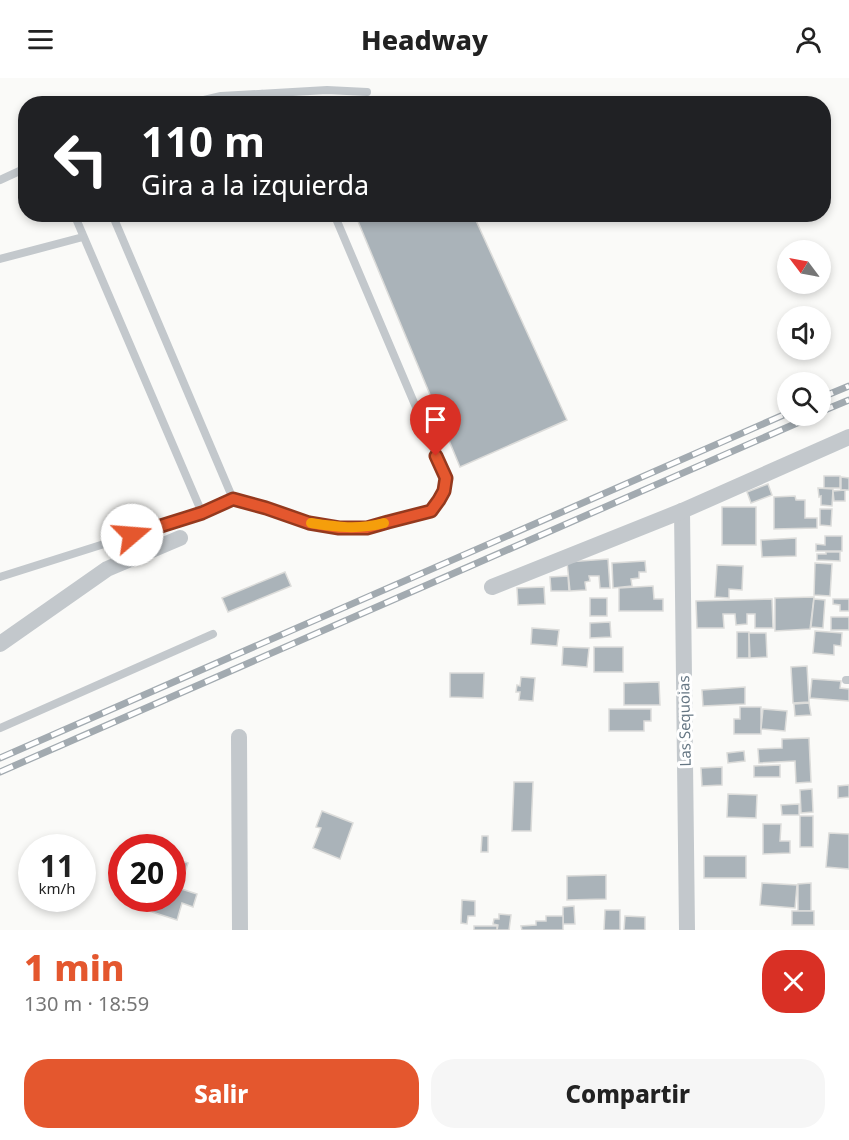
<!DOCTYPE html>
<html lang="es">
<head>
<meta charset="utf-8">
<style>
	:root { --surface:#fff; --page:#f6f6f6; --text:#222; --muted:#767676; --accent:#e4572e }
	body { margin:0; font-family:"Noto Sans",sans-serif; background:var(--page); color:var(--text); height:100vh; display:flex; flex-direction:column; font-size:22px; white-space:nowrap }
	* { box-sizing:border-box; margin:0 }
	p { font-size:20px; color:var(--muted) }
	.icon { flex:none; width:33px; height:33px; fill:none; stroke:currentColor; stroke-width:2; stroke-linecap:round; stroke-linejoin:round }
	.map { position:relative; height:852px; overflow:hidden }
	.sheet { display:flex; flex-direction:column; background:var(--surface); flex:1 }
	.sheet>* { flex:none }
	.hud { position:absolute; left:18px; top:18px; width:813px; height:126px; border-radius:24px; box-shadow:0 3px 9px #0003; background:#202124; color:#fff; overflow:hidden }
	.needle { width:39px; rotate:302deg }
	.buttons { position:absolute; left:777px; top:162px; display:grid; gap:12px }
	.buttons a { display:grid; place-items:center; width:54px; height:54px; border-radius:50%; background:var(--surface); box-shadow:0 3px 9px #0003; font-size:30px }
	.speed { position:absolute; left:18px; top:756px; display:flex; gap:12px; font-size:30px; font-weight:700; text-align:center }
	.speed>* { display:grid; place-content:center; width:78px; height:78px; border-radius:50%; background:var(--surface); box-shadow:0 3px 9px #0003; line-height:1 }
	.speed small { font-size:15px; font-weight:400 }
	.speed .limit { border:9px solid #d22; background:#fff; color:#111 }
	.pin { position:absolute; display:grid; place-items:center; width:51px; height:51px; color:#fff; margin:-62px -26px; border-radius:50% 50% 50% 0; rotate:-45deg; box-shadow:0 0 6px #0007 }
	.pin .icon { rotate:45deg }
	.me { position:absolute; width:66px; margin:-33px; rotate:72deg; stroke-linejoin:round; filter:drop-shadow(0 0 4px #0008) }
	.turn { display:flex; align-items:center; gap:21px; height:126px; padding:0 24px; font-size:27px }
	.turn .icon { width:78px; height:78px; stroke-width:2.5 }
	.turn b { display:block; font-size:42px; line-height:51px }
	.round { display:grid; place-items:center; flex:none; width:63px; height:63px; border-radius:24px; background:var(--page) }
	.head { display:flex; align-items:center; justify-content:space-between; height:102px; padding:0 24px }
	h1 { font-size:36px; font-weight:800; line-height:45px; color:var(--accent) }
	.cta { display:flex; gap:12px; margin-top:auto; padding:12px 24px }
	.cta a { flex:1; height:69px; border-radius:24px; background:var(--accent); color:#fff; font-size:24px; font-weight:800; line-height:69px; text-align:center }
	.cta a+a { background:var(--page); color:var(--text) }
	header { display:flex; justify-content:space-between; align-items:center; height:78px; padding:0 24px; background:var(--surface); font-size:27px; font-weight:800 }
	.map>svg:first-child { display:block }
	.building { fill:#aab3b9; stroke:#dcdcda; stroke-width:1.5 }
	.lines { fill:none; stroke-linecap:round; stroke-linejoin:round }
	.lane { stroke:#c3c8cc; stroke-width:8 }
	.street { stroke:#c3c8cc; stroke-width:16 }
	.rail-casing { stroke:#a2aab0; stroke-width:7 }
	.rail { stroke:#fff; stroke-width:4.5; stroke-dasharray:14; stroke-linecap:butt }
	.route-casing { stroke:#94391e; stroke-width:15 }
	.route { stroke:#e4572e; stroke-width:10 }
	.slow { stroke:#f59e0b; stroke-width:10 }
	.labels { text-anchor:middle; stroke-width:6; stroke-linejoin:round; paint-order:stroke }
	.street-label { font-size:15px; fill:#657683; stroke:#fff }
</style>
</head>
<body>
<header><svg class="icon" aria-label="menu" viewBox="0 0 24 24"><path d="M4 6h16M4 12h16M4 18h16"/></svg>Headway<svg class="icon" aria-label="person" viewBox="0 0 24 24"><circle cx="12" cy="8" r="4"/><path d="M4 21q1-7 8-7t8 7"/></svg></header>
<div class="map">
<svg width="849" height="852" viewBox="0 0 849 852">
	<rect width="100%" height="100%" fill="#fafaf8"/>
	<g class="building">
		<polygon points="355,136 473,136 567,342 460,389"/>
		<rect x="824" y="398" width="16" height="12"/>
		<polygon points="841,399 849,400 849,412 841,412"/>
		<polygon points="768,406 772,417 751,425 747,414"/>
		<polygon points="818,410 833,411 832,428 821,427 821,418 819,419"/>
		<polygon points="845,412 845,423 834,423 833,413"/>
		<polygon points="795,418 796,422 805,422 805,440 817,440 817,450 774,451 774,419"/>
		<rect x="722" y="429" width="34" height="38"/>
		<polygon points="820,431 832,431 831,448 820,447"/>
		<polygon points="825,458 842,458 842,473 816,473 816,466 825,467"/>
		<polygon points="796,460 796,478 762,479 761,462"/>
		<polygon points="826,474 840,474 840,483 817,482 817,476 826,476"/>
		<polygon points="608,481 610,510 600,510 599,498 589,498 590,503 585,504 586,512 570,513 567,484"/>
		<polygon points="645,483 646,494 639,494 639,500 631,501 632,508 613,510 612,485"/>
		<polygon points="815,485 832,486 830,518 814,517"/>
		<polygon points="717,487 743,488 742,512 729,511 729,520 715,519"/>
		<polygon points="285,494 291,508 228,534 222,520"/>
		<polygon points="568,498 569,513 551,513 550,499"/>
		<polygon points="653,508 654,521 663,521 663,533 619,533 619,510"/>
		<polygon points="544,509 545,526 518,527 517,510"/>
		<polygon points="814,519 810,551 775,553 775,520"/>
		<rect x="590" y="520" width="17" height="18"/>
		<polygon points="772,521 773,550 755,550 755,536 747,536 747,546 736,547 735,536 723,536 724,550 697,550 696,523"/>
		<polygon points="814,521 825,522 823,550 811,549"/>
		<polygon points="833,521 849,521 849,533 840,533 840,527 833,526"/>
		<rect x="831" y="539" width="18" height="13"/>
		<polygon points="610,544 611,559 590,560 590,545"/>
		<polygon points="532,550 559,552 557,568 531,566"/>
		<polygon points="815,553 842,555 841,568 834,567 834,577 813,575"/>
		<rect x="737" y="554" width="12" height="26"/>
		<polygon points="749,555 766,555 767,579 750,580"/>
		<polygon points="563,569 589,570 587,589 562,587"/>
		<rect x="594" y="569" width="29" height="25"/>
		<polygon points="807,588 809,624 793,625 791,589"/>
		<polygon points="450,595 484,595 483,620 450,619"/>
		<polygon points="521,599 535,600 533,623 519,622 520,614 516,614 517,607 520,608"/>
		<polygon points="812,601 841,603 840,610 849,611 849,623 810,620"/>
		<polygon points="659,604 660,627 624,627 624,605"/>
		<polygon points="745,609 745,626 703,628 702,612"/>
		<polygon points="809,625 811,637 795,638 794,626"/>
		<polygon points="740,629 761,629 761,656 734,656 734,641 740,641"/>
		<polygon points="609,631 651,631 651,643 644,643 644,653 609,653"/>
		<polygon points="763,631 787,633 785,653 761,651"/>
		<polygon points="809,660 811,704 796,705 795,683 759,685 758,671 782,670 782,661"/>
		<polygon points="744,673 745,683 728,685 727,675"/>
		<polygon points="780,687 780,699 754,699 754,688"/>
		<polygon points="722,689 722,707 702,708 701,690"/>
		<polygon points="514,704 533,704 531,753 512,753"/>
		<polygon points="849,707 849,719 838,720 838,708"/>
		<polygon points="812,711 813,734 801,735 800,712"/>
		<polygon points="728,716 757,717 756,740 727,739"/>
		<polygon points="799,726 799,737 782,737 781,727"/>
		<polygon points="322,733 353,745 340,781 313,770 321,750 316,749"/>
		<rect x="800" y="738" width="13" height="31"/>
		<polygon points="763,746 781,746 780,763 790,763 790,775 763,776"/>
		<polygon points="829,755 849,756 849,791 826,789"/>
		<polygon points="482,758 488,758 488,774 481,774"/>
		<rect x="704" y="778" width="42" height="22"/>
		<polygon points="172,780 188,785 180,810 172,808"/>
		<polygon points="606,797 606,821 567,822 567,798"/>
		<polygon points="762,805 797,807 795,830 760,827"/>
		<polygon points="811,805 811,833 798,833 798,806"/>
		<polygon points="172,808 197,816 193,829 182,825 177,842 149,833 153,820 172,820"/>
		<polygon points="462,822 475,823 475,838 468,838 467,846 461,845"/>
		<polygon points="574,828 575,846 563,846 563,829"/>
		<polygon points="605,832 620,832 620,852 604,852"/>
		<rect x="792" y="833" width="22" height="14"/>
		<polygon points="499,836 511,837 509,852 497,852 498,847 493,846 494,841 499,841"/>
		<polygon points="546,838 563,838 563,852 522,852 521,848 536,847 536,843 546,843"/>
		<polygon points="625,838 645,839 645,852 624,852"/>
		<rect x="474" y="848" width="23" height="4"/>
	</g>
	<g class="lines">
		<g class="lane">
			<polyline points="262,16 273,26"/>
			<polyline points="187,26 221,18 327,12 367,14"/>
			<polyline points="0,102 26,90"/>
			<polyline points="74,136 202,435"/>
			<polyline points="112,136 233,421"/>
			<polyline points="0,181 83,159"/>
			<polyline points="0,499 202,435 233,421 266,430 309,445 339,450 367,450 431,433 444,413 446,400 334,136"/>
			<polyline points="846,602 849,602"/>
			<polyline points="0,650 213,556"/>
		</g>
		<g class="street">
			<polyline points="682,433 687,852"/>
			<polyline points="492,509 682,433 849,359"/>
			<polyline points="0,566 107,491 180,460"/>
			<polyline points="239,659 240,852"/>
		</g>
		<g class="rail-casing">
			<g id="rail">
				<polyline points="820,320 849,308"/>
				<polyline points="820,334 849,322"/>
				<polyline points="0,680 788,335"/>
				<polyline points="0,694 813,338"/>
			</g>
		</g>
		<use href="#rail" class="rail"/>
	</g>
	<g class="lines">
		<g class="route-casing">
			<polyline id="route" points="132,457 202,435 233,421 266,430 309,445 339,450 367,450 388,444 431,433 439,422 444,413 446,400 436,378"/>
		</g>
		<use href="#route" class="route"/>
		<path class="slow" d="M311 445C337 449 358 452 384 445"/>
	</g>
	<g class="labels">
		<g class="street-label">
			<text transform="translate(685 643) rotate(-91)" y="5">Las Sequoias</text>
		</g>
	</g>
</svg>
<div class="buttons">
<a><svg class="needle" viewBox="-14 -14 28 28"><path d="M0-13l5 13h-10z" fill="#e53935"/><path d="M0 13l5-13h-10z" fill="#767676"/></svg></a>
<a><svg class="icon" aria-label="sound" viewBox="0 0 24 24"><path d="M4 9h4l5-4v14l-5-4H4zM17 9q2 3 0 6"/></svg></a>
<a><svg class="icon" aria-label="search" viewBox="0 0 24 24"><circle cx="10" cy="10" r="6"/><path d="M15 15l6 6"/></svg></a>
</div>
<div class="speed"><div>11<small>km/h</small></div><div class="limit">20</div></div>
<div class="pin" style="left:436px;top:378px;background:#d93025"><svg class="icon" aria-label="arrive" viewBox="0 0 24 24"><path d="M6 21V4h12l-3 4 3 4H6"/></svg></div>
<svg class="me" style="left:132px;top:457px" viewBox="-20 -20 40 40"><circle r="19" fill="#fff"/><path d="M0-13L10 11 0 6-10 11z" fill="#e4572e"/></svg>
<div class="hud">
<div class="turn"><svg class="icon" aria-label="left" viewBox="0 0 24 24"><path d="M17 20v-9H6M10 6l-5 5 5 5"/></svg><div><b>110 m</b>Gira a la izquierda</div></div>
</div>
</div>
<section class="sheet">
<div class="head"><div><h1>1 min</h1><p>130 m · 18:59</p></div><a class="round" style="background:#d93025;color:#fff"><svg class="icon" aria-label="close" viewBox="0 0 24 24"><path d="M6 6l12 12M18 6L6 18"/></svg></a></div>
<div class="cta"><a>Salir</a><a>Compartir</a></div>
</section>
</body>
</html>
